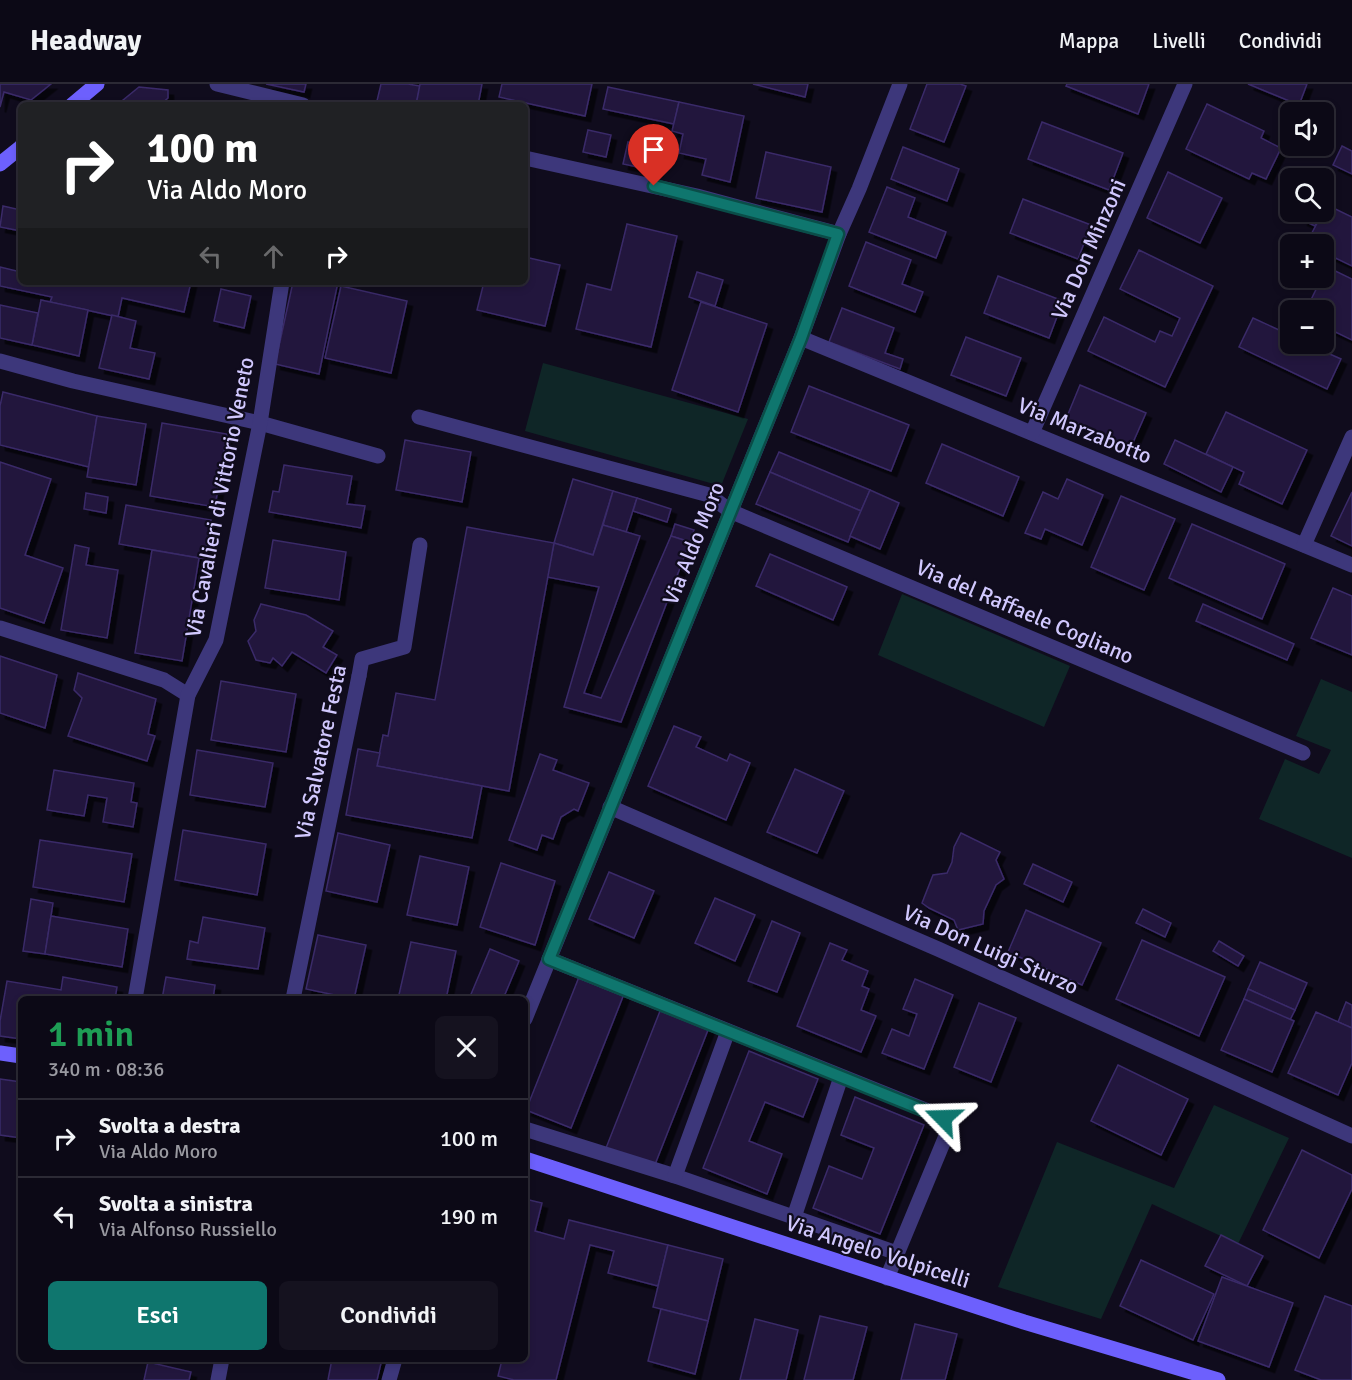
<!DOCTYPE html>
<html lang="it">
<head>
<meta charset="utf-8">
<style>
	:root { --surface:#0c0916; --page:#15121f; --text:#f1f3f6; --muted:#9a9aa1; --line:#2c2a35; --accent:#0f766e }
	body { margin:0; font-family:Signika,sans-serif; background:var(--page); color:var(--text); height:100vh; display:flex; flex-direction:column; font-size:22px; white-space:nowrap }
	* { box-sizing:border-box; margin:0 }
	p { font-size:20px; color:var(--muted) }
	.icon { flex:none; width:33px; height:33px; fill:none; stroke:currentColor; stroke-width:2; stroke-linecap:round; stroke-linejoin:round }
	.map { position:relative; flex:1; overflow:hidden }
	.side { position:absolute; left:18px; top:912px; width:510px; height:366px; display:flex; flex-direction:column; background:var(--surface); border-radius:9px; box-shadow:0 3px 9px #0003,0 0 0 2px var(--line) }
	.side>* { flex:none }
	.guide { position:absolute; left:18px; top:18px; width:510px; height:183px; border-radius:9px; box-shadow:0 3px 9px #0003,0 0 0 2px var(--line); background:#202124; color:#fff; overflow:hidden }
	.tools { position:absolute; left:1280px; top:18px; display:grid; gap:12px }
	.tools a { display:grid; place-items:center; width:54px; height:54px; border-radius:9px; background:var(--surface); box-shadow:0 3px 9px #0003,0 0 0 2px var(--line); font-size:30px }
	.pin { position:absolute; display:grid; place-items:center; width:51px; height:51px; color:#fff; margin:-62px -26px; border-radius:50% 50% 50% 0; rotate:-45deg; box-shadow:0 0 6px #0007 }
	.pin .icon { rotate:45deg }
	.me { position:absolute; width:66px; margin:-33px; rotate:292deg; stroke-linejoin:round; filter:drop-shadow(0 0 4px #0008) }
	.turn { display:flex; align-items:center; gap:21px; height:126px; padding:0 30px; font-size:27px }
	.turn .icon { width:78px; height:78px; stroke-width:2.5 }
	.turn b { display:block; font-size:42px; line-height:51px }
	.lanes { display:flex; align-items:center; height:57px; padding:0 30px; background:#0003; justify-content:center; gap:30px; direction:ltr }
	.lanes .off { opacity:.35 }
	.round { display:grid; place-items:center; flex:none; width:63px; height:63px; border-radius:9px; background:var(--page) }
	.summary { display:flex; align-items:center; justify-content:space-between; height:102px; padding:0 30px }
	h1 { font-size:36px; font-weight:600; line-height:45px; color:#1e9e55 }
	.button { display:flex; gap:12px; margin-top:auto; padding:12px 30px }
	.button a { flex:1; height:69px; border-radius:9px; background:var(--accent); color:#fff; font-size:24px; font-weight:600; line-height:69px; text-align:center }
	.button a+a { background:var(--page); color:var(--text) }
	ul { padding:0; list-style:none }
	li { display:flex; align-items:center; gap:18px; height:78px; padding:0 30px; border-top:2px solid var(--line) }
	li div { flex:1 }
	li b { display:block; font-size:22px }
	li em { font-style:normal }
	header { display:flex; align-items:center; gap:36px; box-sizing:border-box; height:84px; padding:0 30px; background:var(--surface); border-bottom:2px solid var(--line) }
	header strong { font-size:28px }
	nav { display:flex; gap:33px; margin-inline-start:auto; font-size:21px }
	.map>svg:first-child { display:block }
	.green { fill:#0f2627 }
	.building { fill:#22183d; stroke:#3a2a69; stroke-width:1.5; filter:url(#shadow) }
	.lines { fill:none; stroke-linecap:round; stroke-linejoin:round }
	.lane { stroke:#3d377b; stroke-width:15 }
	.street { stroke:#3d377b; stroke-width:15 }
	.secondary { stroke:#6d60fd; stroke-width:15 }
	.route-casing { stroke:#0a4d48; stroke-width:15 }
	.route { stroke:#0f766e; stroke-width:10 }
	.labels { text-anchor:middle; stroke-width:4.5; stroke-linejoin:round; paint-order:stroke }
	.street-label { font-size:22px; fill:#d1c8fe; stroke:#100c1d }
</style>
</head>
<body>
<header>
<strong>Headway</strong>
<nav><a>Mappa</a><a>Livelli</a><a>Condividi</a></nav>
</header>
<div class="map">
<svg width="1352" height="1296" viewBox="0 0 1352 1296">
	<defs>
		<filter id="shadow"><feDropShadow dx="5.5" dy="5.5" stdDeviation="0" flood-color="#0009"/></filter>
	</defs>
	<rect width="100%" height="100%" fill="#100c1d"/>
	<g class="green">
		<polygon points="543,279 748,335 721,402 525,347"/>
		<polygon points="902,510 1070,582 1044,643 878,571"/>
		<polygon points="1321,595 1352,608 1352,774 1259,735 1285,675 1319,690 1331,666 1296,652"/>
		<polygon points="1214,1021 1289,1054 1238,1160 1152,1120 1101,1235 998,1203 1057,1058 1174,1104"/>
	</g>
	<g class="building">
		<polygon points="0,0 51,0 31,16 4,8 0,23"/>
		<polygon points="266,0 306,0 304,8"/>
		<polygon points="381,0 408,0 420,2 416,21 376,21"/>
		<polygon points="420,0 482,0 478,21 416,21"/>
		<polygon points="502,0 592,0 585,32 499,13"/>
		<polygon points="753,0 808,0 805,13"/>
		<polygon points="927,0 960,0 966,2 944,58 910,45"/>
		<polygon points="1067,0 1149,0 1138,30 1066,2"/>
		<polygon points="1248,0 1307,0 1299,21"/>
		<polygon points="139,3 168,6 168,14 160,21 117,21"/>
		<polygon points="608,3 679,18 674,40 603,25"/>
		<polygon points="679,18 744,32 730,98 702,91 706,75 679,69 683,50 672,47"/>
		<polygon points="1207,20 1264,47 1261,54 1281,64 1266,95 1252,89 1249,95 1186,65"/>
		<polygon points="1042,38 1123,69 1109,106 1028,75"/>
		<polygon points="588,46 611,51 606,73 583,68"/>
		<polygon points="628,58 662,65 657,87 623,80"/>
		<polygon points="1342,62 1352,67 1352,90 1333,81"/>
		<polygon points="903,63 959,85 947,117 891,95"/>
		<polygon points="766,68 831,83 822,128 756,114"/>
		<polygon points="1168,88 1222,114 1200,159 1147,134"/>
		<polygon points="887,103 915,114 908,133 946,148 936,174 869,148"/>
		<polygon points="1023,115 1091,141 1078,175 1010,149"/>
		<polygon points="1325,120 1352,133 1352,182 1323,168 1323,160 1306,160 1323,128"/>
		<polygon points="3,122 21,126 21,147 0,143"/>
		<polygon points="1306,128 1321,128 1315,142 1302,136"/>
		<polygon points="627,140 677,152 651,263 576,245 587,200 611,206"/>
		<polygon points="866,158 911,176 902,200 923,208 915,228 849,202"/>
		<polygon points="1139,166 1213,202 1165,303 1088,267 1104,233 1155,258 1160,247 1172,252 1180,234 1120,205"/>
		<polygon points="525,173 560,181 545,242 477,226 484,198 525,198"/>
		<polygon points="0,183 21,188 21,198 98,198 111,201 112,198 191,198 184,228 122,214 118,233 50,218 52,213 0,202"/>
		<polygon points="1327,183 1352,195 1352,256 1323,242 1323,226 1306,226"/>
		<polygon points="697,188 723,196 715,222 689,213"/>
		<polygon points="998,192 1063,217 1049,254 984,229"/>
		<polygon points="293,198 338,198 319,290 275,280"/>
		<polygon points="341,202 407,217 391,289 325,274"/>
		<polygon points="221,205 251,212 244,244 214,237"/>
		<polygon points="41,216 88,226 79,272 32,261"/>
		<polygon points="701,218 767,240 738,328 672,306"/>
		<polygon points="0,221 38,229 32,261 0,254"/>
		<polygon points="842,224 894,244 885,269 903,275 900,285 829,258"/>
		<polygon points="112,231 136,237 130,264 155,269 149,295 99,284"/>
		<polygon points="1253,234 1290,251 1290,260 1307,260 1341,275 1327,305 1239,263"/>
		<polygon points="966,253 1021,274 1006,312 951,291"/>
		<polygon points="1080,301 1146,329 1131,363 1066,335"/>
		<polygon points="809,302 909,341 891,387 791,348"/>
		<polygon points="3,308 97,332 89,383 0,361 0,322"/>
		<polygon points="1226,328 1307,366 1282,420 1239,400 1244,388 1206,370"/>
		<polygon points="97,332 146,340 136,401 87,393"/>
		<polygon points="162,339 227,350 215,423 150,412"/>
		<polygon points="405,356 471,368 462,418 396,406"/>
		<polygon points="1175,356 1233,383 1221,408 1164,380"/>
		<polygon points="942,360 1019,393 1003,432 926,399"/>
		<polygon points="779,368 870,406 861,427 770,388"/>
		<polygon points="0,378 51,395 25,471 63,484 44,539 0,524"/>
		<polygon points="284,381 352,392 347,420 365,422 361,444 269,428 273,407 279,408"/>
		<polygon points="770,388 861,427 848,458 756,420"/>
		<polygon points="573,395 613,407 593,471 554,459"/>
		<polygon points="1067,395 1103,411 1082,461 1045,445 1041,455 1025,449 1043,408 1058,415"/>
		<polygon points="870,406 899,419 880,465 850,452"/>
		<polygon points="613,407 637,414 626,448 603,441"/>
		<polygon points="1352,408 1352,462 1331,452"/>
		<polygon points="86,409 108,413 106,429 84,425"/>
		<polygon points="1121,412 1175,435 1144,506 1091,483"/>
		<polygon points="637,414 671,425 667,438 633,427"/>
		<polygon points="126,421 211,436 205,475 119,460"/>
		<polygon points="675,440 694,446 690,458 671,452"/>
		<polygon points="1192,440 1285,480 1262,535 1169,494"/>
		<polygon points="603,441 640,452 584,609 601,614 671,452 690,458 621,638 564,623 599,503 547,493 554,459 593,471"/>
		<polygon points="467,443 554,459 509,707 377,682 383,651 388,652 396,609 435,616"/>
		<polygon points="273,456 346,468 339,516 265,504"/>
		<polygon points="75,461 89,464 86,481 118,486 107,554 61,546"/>
		<polygon points="152,466 199,474 182,577 135,569"/>
		<polygon points="770,470 847,503 833,536 756,502"/>
		<polygon points="1333,504 1352,512 1352,571 1311,554"/>
		<polygon points="261,520 306,531 333,547 323,563 337,571 326,589 292,568 282,582 273,574 270,579 256,576 248,557 256,547 254,536"/>
		<polygon points="1203,520 1294,560 1287,576 1196,537"/>
		<polygon points="0,572 57,591 45,644 0,629"/>
		<polygon points="78,589 156,615 148,650 155,652 147,677 68,652 82,614 74,606"/>
		<polygon points="221,597 296,610 286,668 211,656"/>
		<polygon points="674,642 701,653 696,663 727,677 730,670 750,679 726,736 648,702"/>
		<polygon points="358,665 380,669 377,682 482,702 472,754 346,731"/>
		<polygon points="197,666 273,679 265,723 190,711"/>
		<polygon points="540,670 557,676 553,686 589,699 578,727 574,725 561,733 553,755 542,751 537,766 509,756"/>
		<polygon points="795,685 844,707 817,769 767,748"/>
		<polygon points="54,686 134,699 131,718 137,719 133,743 103,738 107,714 88,711 84,732 47,726"/>
		<polygon points="183,746 266,760 257,811 175,796"/>
		<polygon points="338,749 390,761 377,818 326,807"/>
		<polygon points="961,749 1000,768 996,776 1004,795 996,801 984,827 983,840 958,846 954,836 929,824 922,819 933,791 947,789 952,778 954,763"/>
		<polygon points="40,756 132,770 124,818 33,803"/>
		<polygon points="420,772 469,783 457,841 407,831"/>
		<polygon points="501,779 555,797 535,861 480,843"/>
		<polygon points="1033,780 1072,798 1063,818 1024,800"/>
		<polygon points="609,788 654,807 634,854 589,835"/>
		<polygon points="715,814 755,831 735,877 695,859"/>
		<polygon points="31,815 53,819 45,870 23,867"/>
		<polygon points="1143,825 1171,839 1165,853 1136,839"/>
		<polygon points="1026,826 1101,859 1082,901 1008,868"/>
		<polygon points="51,832 128,845 122,883 45,870"/>
		<polygon points="203,833 265,844 258,885 187,875 190,857 198,859"/>
		<polygon points="772,837 800,849 777,908 748,897"/>
		<polygon points="318,851 366,861 354,915 306,905"/>
		<polygon points="1142,856 1225,893 1199,952 1116,915"/>
		<polygon points="1219,857 1244,872 1238,882 1213,867"/>
		<polygon points="411,858 456,867 446,915 398,915"/>
		<polygon points="830,859 847,866 842,876 868,887 862,902 869,905 861,926 876,932 861,968 797,942"/>
		<polygon points="490,865 519,877 503,915 469,915"/>
		<polygon points="1260,878 1307,899 1295,926 1248,905"/>
		<polygon points="63,893 117,903 115,915 21,915 21,955 0,952 0,937 7,897 61,906"/>
		<polygon points="166,893 215,901 213,915 162,915"/>
		<polygon points="579,893 624,910 571,1044 526,1026"/>
		<polygon points="915,895 953,911 924,985 882,969 892,945 909,952 917,930 903,925"/>
		<polygon points="1248,905 1295,926 1290,936 1244,915"/>
		<polygon points="1244,915 1294,937 1272,988 1221,966"/>
		<polygon points="1346,918 1352,921 1352,944 1338,938"/>
		<polygon points="979,919 1016,934 991,998 954,983"/>
		<polygon points="662,922 710,941 654,1083 606,1064"/>
		<polygon points="1316,928 1352,944 1352,979 1338,1011 1288,989"/>
		<polygon points="749,967 818,995 803,1033 765,1018 749,1057 782,1070 767,1110 703,1084"/>
		<polygon points="1118,981 1188,1015 1161,1071 1091,1037"/>
		<polygon points="0,995 21,998 21,1054 0,1051"/>
		<polygon points="855,1013 924,1041 880,1150 813,1124 829,1082 862,1095 874,1064 841,1051"/>
		<polygon points="1302,1066 1352,1091 1352,1105 1319,1174 1263,1146"/>
		<polygon points="525,1115 542,1119 535,1147 564,1155 569,1136 668,1161 658,1202 608,1189 614,1167 590,1161 556,1296 514,1296 498,1292 502,1276 499,1275 525,1275"/>
		<polygon points="1221,1151 1263,1172 1247,1202 1205,1182"/>
		<polygon points="668,1161 723,1175 708,1237 653,1223"/>
		<polygon points="1141,1176 1214,1210 1193,1256 1120,1222"/>
		<polygon points="1222,1193 1293,1219 1269,1283 1198,1257"/>
		<polygon points="1325,1212 1352,1222 1352,1296 1321,1296 1295,1286"/>
		<polygon points="661,1225 708,1237 695,1290 648,1277"/>
		<polygon points="820,1232 867,1243 853,1296 804,1296"/>
		<polygon points="755,1235 798,1246 786,1296 740,1296"/>
		<polygon points="915,1240 957,1250 945,1296 901,1296"/>
		<polygon points="332,1275 382,1275 377,1296 328,1296"/>
		<polygon points="148,1278 191,1288 189,1296 144,1296"/>
	</g>
	<g class="lines">
		<g class="lane">
			<polyline points="419,333 709,411 730,427"/>
			<polyline points="359,592 362,575 404,563 420,461"/>
		</g>
		<g class="street">
			<polyline points="217,0 303,21"/>
			<polyline points="525,74 697,112 839,150"/>
			<polyline points="801,254 1352,481"/>
			<polyline points="0,277 73,297 260,339 378,372"/>
			<polyline points="1032,349 1185,0"/>
			<polyline points="730,427 1303,669"/>
			<polyline points="1304,461 1352,353"/>
			<polyline points="0,544 164,596 188,611"/>
			<polyline points="610,723 938,865 1352,1052"/>
			<polyline points="549,875 943,1033 948,1047 887,1194"/>
			<polyline points="135,915 188,611 216,556 260,339 282,198"/>
			<polyline points="293,915 359,592"/>
			<polyline points="525,935 801,254 839,150 859,105 900,0"/>
			<polyline points="525,1045 675,1092 897,1169"/>
			<polyline points="675,1092 728,947"/>
			<polyline points="794,1133 841,993"/>
			<polyline points="218,1296 222,1275"/>
			<polyline points="389,1296 395,1275"/>
		</g>
		<g class="secondary">
			<polyline points="72,21 97,0"/>
			<polyline points="0,80 21,63"/>
			<polyline points="0,969 21,972"/>
			<polyline points="525,1075 1024,1238 1218,1296"/>
		</g>
	</g>
	<g class="lines">
		<g class="route-casing">
			<polyline id="route" points="654,102 838,150 801,254 549,875 943,1034"/>
		</g>
		<use href="#route" class="route"/>
	</g>
	<g class="labels">
		<g class="street-label">
			<text transform="translate(1088 165) rotate(-66)" y="8">Via Don Minzoni</text>
			<text transform="translate(1085 346) rotate(22)" y="8">Via Marzabotto</text>
			<text transform="translate(219 413) rotate(-79)" y="8">Via Cavalieri di Vittorio Veneto</text>
			<text transform="translate(693 459) rotate(-68)" y="8">Via Aldo Moro</text>
			<text transform="translate(1025 527) rotate(23)" y="8">Via del Raffaele Cogliano</text>
			<text transform="translate(320 668) rotate(-78)" y="8">Via Salvatore Festa</text>
			<text transform="translate(991 865) rotate(24)" y="8">Via Don Luigi Sturzo</text>
			<text transform="translate(878 1167) rotate(18)" y="8">Via Angelo Volpicelli</text>
		</g>
	</g>
</svg>
<div class="tools">
<a><svg class="icon" aria-label="sound" viewBox="0 0 24 24"><path d="M4 9h4l5-4v14l-5-4H4zM17 9q2 3 0 6"/></svg></a>
<a><svg class="icon" aria-label="search" viewBox="0 0 24 24"><circle cx="10" cy="10" r="6"/><path d="M15 15l6 6"/></svg></a>
<a>+</a>
<a>−</a>
</div>
<div class="pin" style="left:654px;top:102px;background:#d93025"><svg class="icon" aria-label="arrive" viewBox="0 0 24 24"><path d="M6 21V4h12l-3 4 3 4H6"/></svg></div>
<svg class="me" style="left:943px;top:1034px" viewBox="-20 -20 40 40"><path d="M0-17L14 15 0 8-14 15z" fill="#0f766e" stroke="#fff" stroke-width="4"/></svg>
<div class="guide">
<div class="turn"><svg class="icon" aria-label="right" viewBox="0 0 24 24"><path d="M7 20v-9h11M14 6l5 5-5 5"/></svg><div><b>100 m</b>Via Aldo Moro</div></div>
<div class="lanes"><svg class="icon off" aria-label="left" viewBox="0 0 24 24"><path d="M17 20v-9H6M10 6l-5 5 5 5"/></svg><svg class="icon off" aria-label="ahead" viewBox="0 0 24 24"><path d="M12 20V5M6 11l6-6 6 6"/></svg><svg class="icon" aria-label="right" viewBox="0 0 24 24"><path d="M7 20v-9h11M14 6l5 5-5 5"/></svg></div>
</div>
<section class="side">
<div class="summary"><div><h1>1 min</h1><p>340 m · 08:36</p></div><a class="round"><svg class="icon" aria-label="close" viewBox="0 0 24 24"><path d="M6 6l12 12M18 6L6 18"/></svg></a></div>
<ul>
<li><svg class="icon" aria-label="right" viewBox="0 0 24 24"><path d="M7 20v-9h11M14 6l5 5-5 5"/></svg><div><b>Svolta a destra</b><p>Via Aldo Moro</p></div><em>100 m</em></li>
<li><svg class="icon" aria-label="left" viewBox="0 0 24 24"><path d="M17 20v-9H6M10 6l-5 5 5 5"/></svg><div><b>Svolta a sinistra</b><p>Via Alfonso Russiello</p></div><em>190 m</em></li>
</ul>
<div class="button"><a>Esci</a><a>Condividi</a></div>
</section>
</div>
</body>
</html>
